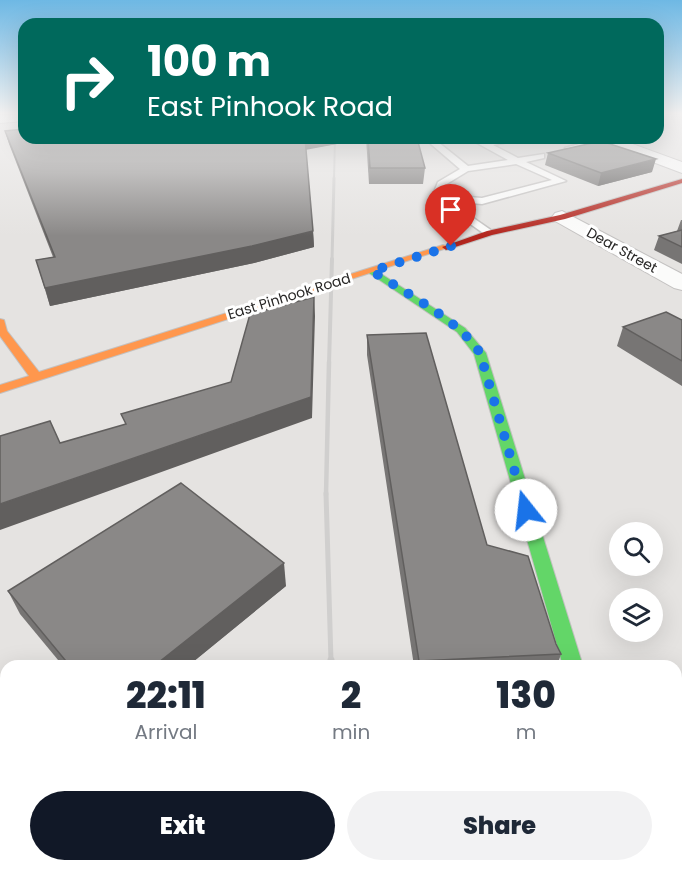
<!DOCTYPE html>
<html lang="en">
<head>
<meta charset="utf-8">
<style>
	:root { --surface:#fff; --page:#f2f2f3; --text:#1f2937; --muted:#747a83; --accent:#111827 }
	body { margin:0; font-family:Poppins,sans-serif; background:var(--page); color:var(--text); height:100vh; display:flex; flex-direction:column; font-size:22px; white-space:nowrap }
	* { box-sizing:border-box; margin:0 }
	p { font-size:20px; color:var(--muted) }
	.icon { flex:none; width:33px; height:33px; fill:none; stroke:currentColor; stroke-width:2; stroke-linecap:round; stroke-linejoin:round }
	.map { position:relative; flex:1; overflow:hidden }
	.drawer { position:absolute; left:0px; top:660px; width:682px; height:212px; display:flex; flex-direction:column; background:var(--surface); border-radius:18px 18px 0 0; box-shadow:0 6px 24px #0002 }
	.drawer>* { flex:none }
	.top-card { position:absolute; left:18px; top:18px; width:646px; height:126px; border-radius:18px; box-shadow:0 6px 24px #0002; background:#00695c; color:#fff; overflow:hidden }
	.tools { position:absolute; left:609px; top:522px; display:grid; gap:12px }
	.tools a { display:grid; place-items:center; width:54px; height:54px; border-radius:50%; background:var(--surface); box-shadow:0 6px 24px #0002; font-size:30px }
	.pin { position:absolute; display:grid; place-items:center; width:51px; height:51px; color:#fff; margin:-62px -26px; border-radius:50% 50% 50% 0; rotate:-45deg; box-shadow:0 0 6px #0007 }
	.pin .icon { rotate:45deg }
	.me { position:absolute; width:66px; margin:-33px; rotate:344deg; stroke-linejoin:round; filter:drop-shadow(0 0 4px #0008) }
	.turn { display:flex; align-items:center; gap:21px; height:126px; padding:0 30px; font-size:27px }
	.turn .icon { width:78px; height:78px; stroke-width:2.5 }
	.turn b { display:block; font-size:42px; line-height:51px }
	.eta { display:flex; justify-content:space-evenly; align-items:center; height:102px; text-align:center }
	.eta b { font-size:36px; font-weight:800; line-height:42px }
	.action { display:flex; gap:12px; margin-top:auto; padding:12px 30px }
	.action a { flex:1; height:69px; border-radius:36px; background:var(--accent); color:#fff; font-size:24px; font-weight:800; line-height:69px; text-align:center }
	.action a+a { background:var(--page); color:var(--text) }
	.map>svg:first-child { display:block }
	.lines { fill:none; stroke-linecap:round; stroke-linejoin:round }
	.lane-casing { stroke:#c3c1c0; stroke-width:3 }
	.street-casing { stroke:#c3c1c0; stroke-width:2 }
	.fast-casing { stroke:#c3c1c0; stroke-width:2 }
	.slow-casing { stroke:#c3c1c0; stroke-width:2 }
	.jam-casing { stroke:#c3c1c0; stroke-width:2 }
	.lane { fill:#fbfbfa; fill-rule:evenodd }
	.street { fill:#fbfbfa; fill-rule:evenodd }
	.fast { fill:#63d668; fill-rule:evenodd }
	.slow { fill:#ff974d; fill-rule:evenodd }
	.jam { fill:#b3261e; fill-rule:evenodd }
	.rail-far5 { stroke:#d0cfce; stroke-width:2 }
	.rail-far4 { stroke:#d0cfce; stroke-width:3 }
	.rail-far3 { stroke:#d0cfce; stroke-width:4 }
	.rail-far2 { stroke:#d0cfce; stroke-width:4.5 }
	.rail-far1 { stroke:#d0cfce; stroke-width:5 }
	.rail { stroke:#d0cfce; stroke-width:7 }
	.wall { fill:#777574 }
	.shaded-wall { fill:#615f5e }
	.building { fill:#8a8887; stroke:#615f5e; stroke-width:1.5 }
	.route { stroke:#1a73e8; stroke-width:10; stroke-dasharray:0 18 }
	.labels { text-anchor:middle; stroke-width:6; stroke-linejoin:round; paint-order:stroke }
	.far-street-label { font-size:14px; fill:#292827; stroke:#fff }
</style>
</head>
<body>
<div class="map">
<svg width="682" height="871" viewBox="0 0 682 871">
	<rect width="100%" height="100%" fill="#e5e3e1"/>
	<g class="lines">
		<g class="lane-casing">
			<g id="lane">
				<path d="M424 138H433L468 166 508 160 468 138H478L485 142 529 138 493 145 518 158 544 154V158L526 162 566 181 482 204 449 201 495 233 486 235 432 197 438 182 460 169ZM516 164 552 180 482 198 442 195 445 185 468 171Z"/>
				<polygon points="600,138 609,139 569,150 565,148"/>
			</g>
		</g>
		<g class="street-casing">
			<g id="street">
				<polygon points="24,114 24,121 0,123 0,115"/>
				<polygon points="595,138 616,138 682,162 682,173 597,141"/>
				<polygon points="562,211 682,274 682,290 674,288 555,221 552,217 555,213"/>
				<polygon points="604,866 660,866 662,871 606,871"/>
			</g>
		</g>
		<g class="fast-casing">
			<polygon id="fast" points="372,268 465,328 486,353 583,666 563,666 474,354 457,332 369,273 367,271"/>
		</g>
		<g class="slow-casing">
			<polygon id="slow" points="443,245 450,247 0,393 0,385 29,376 0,336 0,319 4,320 7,331 39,372"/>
		</g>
		<g class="jam-casing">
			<polygon id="jam" points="682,179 682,183 565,219 492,235 446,250 442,247 487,231 560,215"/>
		</g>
		<use href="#lane" class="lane"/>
		<use href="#street" class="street"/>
		<use href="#fast" class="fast"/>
		<use href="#slow" class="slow"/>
		<use href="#jam" class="jam"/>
		<polyline class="rail-far5" points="334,179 335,138"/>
		<polyline class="rail-far4" points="332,261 334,178"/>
		<polyline class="rail-far3" points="329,364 332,259"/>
		<polyline class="rail-far2" points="326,495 329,362"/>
		<polyline class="rail-far1" points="326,493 331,661"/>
		<g class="rail">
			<polyline points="331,660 331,666"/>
			<polyline points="346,866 347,871"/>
		</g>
	</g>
	<g class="wall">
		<polygon points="5,131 24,138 348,138 348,142 306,149 313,231 314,247 254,263 50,306 36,260 53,257 9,144"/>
		<polygon points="366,138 417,138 425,168 423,184 369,184"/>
		<polygon points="548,153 652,172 598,186 545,165"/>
		<polygon points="681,220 682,220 682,264 654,250 659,236 677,231"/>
		<polygon points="682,320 682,386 617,346 623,327"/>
		<polygon points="367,335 487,545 556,644 561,654 557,666 414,666 367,355"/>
		<polygon points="286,586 188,666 63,666 20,614 8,591"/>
	</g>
	<g class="shaded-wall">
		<polygon points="305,138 348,138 348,142 305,150"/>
		<polygon points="656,159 652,172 598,186 601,173"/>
		<polygon points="313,231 314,247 254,263 50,306 45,288"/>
		<polygon points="314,297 315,316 312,418 0,530 0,504 311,397"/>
		<polygon points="284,563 286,586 188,666 154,666"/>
		<polygon points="0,795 6,805 6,812 0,802"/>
		<polygon points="37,866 41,866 44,871 40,871"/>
	</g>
	<g class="building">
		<polygon points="24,129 24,138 305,138 313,231 252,246 45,288 36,260 55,257 5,131"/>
		<polygon points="368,138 417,138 425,168 370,168"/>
		<polygon points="601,141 656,159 601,173 548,153"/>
		<polygon points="682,230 682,247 659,236"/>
		<polygon points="314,297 311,397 0,504 0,436 50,421 60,443 126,424 121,414 231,382 250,314"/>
		<polygon points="666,312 682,320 682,361 623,327"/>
		<polygon points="426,333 487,545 528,556 556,644 561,654 419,661 367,335"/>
		<polygon points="181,483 284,563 154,666 70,666 8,591"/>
		<polygon points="0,802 6,812 6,866 37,866 40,871 0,871"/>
	</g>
	<linearGradient id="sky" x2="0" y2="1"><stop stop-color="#6eb8e4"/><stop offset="0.48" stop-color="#f3f2f2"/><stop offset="1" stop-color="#f3f2f2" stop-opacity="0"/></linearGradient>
	<rect width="682" height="236" fill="url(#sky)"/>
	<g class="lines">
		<path class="route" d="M451 246 372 271C404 292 460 321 480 353L526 510"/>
	</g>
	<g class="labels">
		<g class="far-street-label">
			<text transform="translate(622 250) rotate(29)" y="5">Dear Street</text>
			<text transform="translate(289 296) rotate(-17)" y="5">East Pinhook Road</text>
		</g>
	</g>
</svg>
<div class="tools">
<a><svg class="icon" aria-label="search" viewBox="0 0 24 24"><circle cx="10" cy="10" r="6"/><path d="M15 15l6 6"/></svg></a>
<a><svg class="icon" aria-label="layers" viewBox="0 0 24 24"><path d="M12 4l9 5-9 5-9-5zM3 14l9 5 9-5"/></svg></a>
</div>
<div class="pin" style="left:451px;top:246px;background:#d93025"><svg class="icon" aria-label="arrive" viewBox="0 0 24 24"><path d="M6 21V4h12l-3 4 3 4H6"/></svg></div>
<svg class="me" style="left:526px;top:510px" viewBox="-20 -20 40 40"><circle r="19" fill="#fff"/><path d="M0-13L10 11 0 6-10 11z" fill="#1a73e8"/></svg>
<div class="top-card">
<div class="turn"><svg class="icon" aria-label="right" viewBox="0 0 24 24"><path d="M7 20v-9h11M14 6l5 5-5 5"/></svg><div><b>100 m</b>East Pinhook Road</div></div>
</div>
<section class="drawer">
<div class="eta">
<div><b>22:11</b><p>Arrival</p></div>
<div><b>2</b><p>min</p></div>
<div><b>130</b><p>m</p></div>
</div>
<div class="action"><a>Exit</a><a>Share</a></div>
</section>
</div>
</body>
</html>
